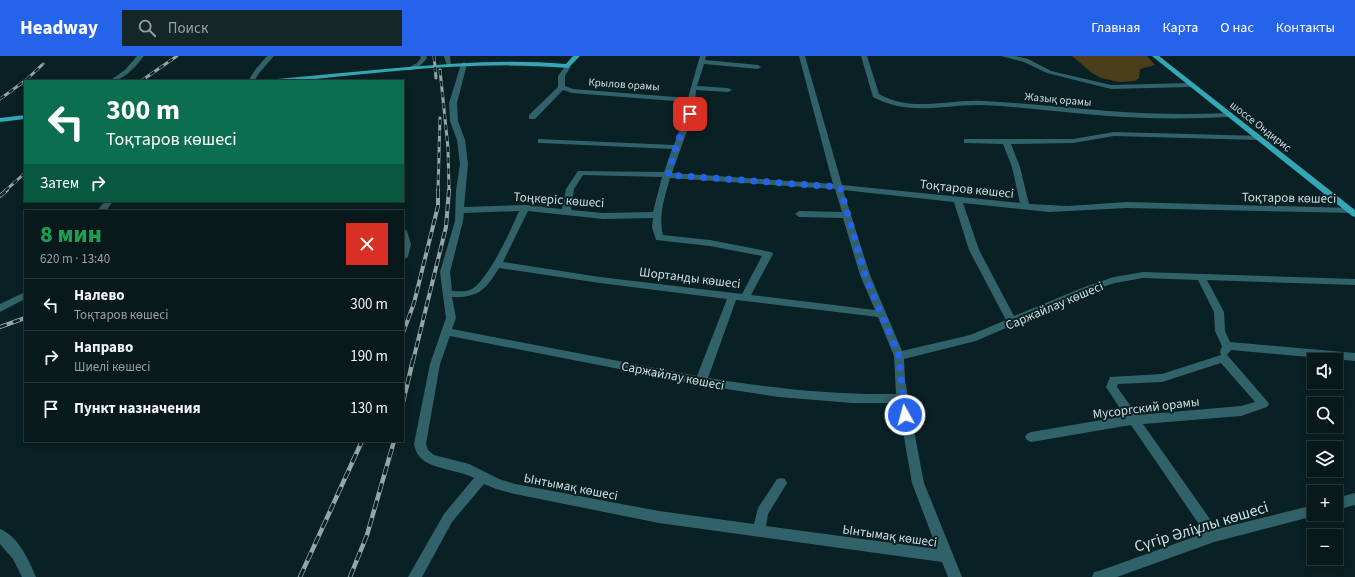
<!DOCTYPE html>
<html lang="ru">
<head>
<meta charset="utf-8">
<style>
	:root { --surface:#07191b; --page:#152628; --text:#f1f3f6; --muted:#98a0a3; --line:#28383a; --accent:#2563eb }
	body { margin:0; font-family:"Source Sans 3",sans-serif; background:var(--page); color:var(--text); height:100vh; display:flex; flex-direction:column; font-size:15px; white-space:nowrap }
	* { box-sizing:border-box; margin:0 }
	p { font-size:13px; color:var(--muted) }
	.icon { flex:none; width:22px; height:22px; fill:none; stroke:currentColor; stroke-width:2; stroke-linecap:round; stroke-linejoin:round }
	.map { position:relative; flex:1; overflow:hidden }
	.drawer { position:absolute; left:24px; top:154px; width:380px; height:232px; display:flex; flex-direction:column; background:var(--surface); border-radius:0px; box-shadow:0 2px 10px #0003,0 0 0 1px var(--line) }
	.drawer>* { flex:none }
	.guide { position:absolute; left:24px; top:24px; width:380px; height:122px; border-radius:0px; box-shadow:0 2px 10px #0003,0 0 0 1px var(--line); background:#0b6e4f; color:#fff; overflow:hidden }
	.fabs { position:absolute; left:1307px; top:297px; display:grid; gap:8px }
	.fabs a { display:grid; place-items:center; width:36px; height:36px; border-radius:0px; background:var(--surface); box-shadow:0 2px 10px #0003,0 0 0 1px var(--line); font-size:20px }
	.pin { position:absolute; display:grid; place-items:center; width:34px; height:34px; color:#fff; margin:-17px; border-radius:8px; box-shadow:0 2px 6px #0006 }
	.me { position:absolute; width:44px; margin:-22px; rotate:353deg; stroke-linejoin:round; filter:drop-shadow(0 0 3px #0008) }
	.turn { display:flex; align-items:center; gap:14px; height:84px; padding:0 16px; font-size:18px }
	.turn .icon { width:52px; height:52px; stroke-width:2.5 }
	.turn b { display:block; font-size:28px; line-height:34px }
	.then { display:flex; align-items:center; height:38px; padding:0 16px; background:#0003; gap:8px; font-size:15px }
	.round { display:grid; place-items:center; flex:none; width:42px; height:42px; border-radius:0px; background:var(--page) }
	.summary { display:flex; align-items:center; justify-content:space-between; height:68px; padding:0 16px }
	h1 { font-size:24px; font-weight:800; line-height:30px; color:#1e9e55 }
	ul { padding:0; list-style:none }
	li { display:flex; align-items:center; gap:12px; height:52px; padding:0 16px; border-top:1px solid var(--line) }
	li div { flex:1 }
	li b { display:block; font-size:15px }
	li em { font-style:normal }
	header { display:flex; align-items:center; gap:24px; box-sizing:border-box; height:56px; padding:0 20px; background:var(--accent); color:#fff }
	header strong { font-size:19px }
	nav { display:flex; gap:22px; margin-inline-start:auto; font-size:14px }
	.search { width:280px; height:36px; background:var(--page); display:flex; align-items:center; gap:10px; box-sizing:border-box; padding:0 14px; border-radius:0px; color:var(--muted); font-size:15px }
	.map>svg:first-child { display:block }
	.green { fill:#4c3d1b }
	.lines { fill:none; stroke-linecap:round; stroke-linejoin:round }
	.minor { fill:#316269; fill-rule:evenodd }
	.major { fill:#34a7b6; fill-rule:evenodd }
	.rail-far2-casing { stroke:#96a6a8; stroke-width:3 }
	.rail-far1-casing { stroke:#96a6a8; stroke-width:4 }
	.rail-casing { stroke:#96a6a8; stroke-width:4.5 }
	.rail-far2 { stroke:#092124; stroke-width:2; stroke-dasharray:5.5; stroke-linecap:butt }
	.rail-far1 { stroke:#092124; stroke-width:2.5; stroke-dasharray:7; stroke-linecap:butt }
	.rail { stroke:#092124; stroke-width:3; stroke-dasharray:9; stroke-linecap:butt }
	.route { stroke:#2563eb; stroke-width:7; stroke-dasharray:0 12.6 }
	.labels { text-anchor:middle; stroke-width:4; stroke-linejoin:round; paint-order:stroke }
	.far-street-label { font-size:11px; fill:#d2dfe1; stroke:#092124 }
	.street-label { font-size:13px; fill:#d2dfe1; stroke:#092124 }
	.near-street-label { font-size:16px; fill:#d2dfe1; stroke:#092124 }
</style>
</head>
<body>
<header>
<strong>Headway</strong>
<div class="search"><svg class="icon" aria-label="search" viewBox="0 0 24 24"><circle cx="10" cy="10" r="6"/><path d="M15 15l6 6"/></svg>Поиск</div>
<nav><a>Главная</a><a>Карта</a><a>О нас</a><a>Контакты</a></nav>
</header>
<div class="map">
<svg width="1355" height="521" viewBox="0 0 1355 521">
	<rect width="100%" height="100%" fill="#092124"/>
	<polygon class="green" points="1072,0 1147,0 1155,9 1140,13 1139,22 1135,25 1119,26 1101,22 1092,17"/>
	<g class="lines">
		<g class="minor">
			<path d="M137 0H144C135 11 124 25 109 25L125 14Z"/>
			<polygon points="267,0 274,0 260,16 254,25 248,25 255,14"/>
			<path d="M420 0H426L427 2C422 8 416 15 408 14V12L417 7 421 2Z"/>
			<polygon points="444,0 450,0 451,10 447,10"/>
			<path d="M700 0H706L705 4 758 9 761 11 758 13 704 8 697 30 728 32 732 34 728 36 696 34 694 55 672 117 833 128 799 0H805L842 129 1020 147 1012 111 1003 88 967 87H964V83H1073L1114 76 1261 80 1262 82 1258 84 1114 80 1073 87 1011 88 1020 111 1029 148 1068 150 1127 146 1351 152 1354 153V157L1127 152 1049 156 963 147 979 194 1014 260 1087 230 1114 221 1143 216 1355 223V229L1207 224 1224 256 1225 275 1230 286 1355 297V305L1231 294 1227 299 1267 345 1269 348 1267 351 1241 360 1143 368 1217 473 1314 449V458L1318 459 1214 486 1117 521H1092L1094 516 1099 515 1205 477 1131 369 1031 386 1027 384 1025 381 1027 378 1031 376 1125 360 1106 331 1110 321 1162 318 1221 299 1220 296 1222 290 1215 275 1214 256 1198 224 1143 222 1115 227 1093 234 976 285 904 303 905 324 911 359 924 427 962 521H948L942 506 659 467 515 438 496 433 484 428 452 466 422 521H408L444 458 474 422C460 414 428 413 419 400 416 397 415 392 414 388L430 308 446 262 440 216 455 165 456 135 460 108 457 84 450 65 449 47 461 8 464 6 467 8 457 47 458 65 465 84 468 108 464 151 525 149 562 153 566 133 578 115 664 116 672 93 541 87H538V83L674 89 688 50 687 46 572 37 563 34 535 63H529V59L558 31V20L566 9 571 10 565 20V30L573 33 688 42ZM583 119 662 121 653 156 603 157 571 154 574 133ZM670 122 835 133 842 156 799 155 795 158 799 161 843 162 860 219 875 254 751 239 773 198 771 196 710 184 663 179C658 160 665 140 670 122ZM843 134 954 146 969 194 1006 264 970 279 902 295 870 219ZM519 155C512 172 487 227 470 234 465 236 457 235 452 235L450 216 463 165 464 157ZM528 155 603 163 653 162 652 171 656 184 710 190 762 200 742 238 600 221 503 206ZM499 212 600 227 727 243 697 320 452 273 456 262 452 241C479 242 486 233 499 212ZM736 244 878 261 894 300 896 338C831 339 772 332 708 322ZM450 280 701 329 779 341 852 347H898L912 427 937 493 766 470 768 458 787 427 785 423 781 422 777 423 758 452 754 468 659 455 515 428 499 423 469 408 434 399 428 394 426 388 440 308ZM1221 307 1255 346 1241 350 1137 359 1117 331 1118 328 1162 326Z"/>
			<path d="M861 0H867L879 38C913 57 947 43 983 45 1025 47 1066 52 1108 55 1148 58 1188 59 1229 57L1233 59 1229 61C1188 63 1148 63 1108 60 1066 57 1025 51 983 49 944 48 911 61 873 41Z"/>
			<polygon points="1001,0 1015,0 1028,3 1051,15 1111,29 1190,27 1193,29 1190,31 1111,33 1047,17 1024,6"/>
			<polygon points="105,145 113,145 106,155 97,155"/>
			<polygon points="403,172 407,175 411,188 408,201 403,204"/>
			<polygon points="25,236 25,243 0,256 0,248"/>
			<polygon points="1355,437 1355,449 1336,454 1336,442"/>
			<path d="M0 473C18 480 29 504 36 521H22L13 503 0 488Z"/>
		</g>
		<g class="major">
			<path d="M573 0H580L568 12C478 4 386 16 297 25H274L277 23C316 19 356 16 396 12 453 7 509 3 566 8Z"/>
			<polygon points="1152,0 1159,0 1355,154 1355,161 1352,160"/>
			<polygon points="25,59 25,63 0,66 0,62"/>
		</g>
		<g class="rail-far2-casing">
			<g id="rail-far2">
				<polyline points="434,0 436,22"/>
				<polyline points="440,14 448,92 449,135"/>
				<polyline points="141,25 177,0"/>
				<polyline points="0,43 26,24 43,8"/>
				<polyline points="5,135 25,117"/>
				<polyline points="438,135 440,62"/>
			</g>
		</g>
		<g class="rail-far1-casing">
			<g id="rail-far1">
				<polyline points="0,140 7,134"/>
				<polyline points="0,271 25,262"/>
				<polyline points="403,277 414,247 438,150 438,134"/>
				<polyline points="413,305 446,171 449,134"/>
			</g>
		</g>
		<g class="rail-casing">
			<g id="rail">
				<polyline points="403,346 413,304"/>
				<polyline points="300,521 362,385"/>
				<polyline points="350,521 367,479 394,385"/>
			</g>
		</g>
		<use href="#rail-far2" class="rail-far2"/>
		<use href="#rail-far1" class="rail-far1"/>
		<use href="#rail" class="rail"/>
	</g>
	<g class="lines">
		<polyline class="route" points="690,58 677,87 668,119 840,131 865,219 899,300 905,359"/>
	</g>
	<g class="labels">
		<g class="far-street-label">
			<text transform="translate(624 28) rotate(4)" y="4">Крылов орамы</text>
			<text transform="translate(1058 43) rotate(5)" y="4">Жазық орамы</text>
			<text transform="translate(1261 70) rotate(38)" y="4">шоссе Ондирис</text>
		</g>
		<g class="street-label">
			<text transform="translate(967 132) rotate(6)" y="5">Тоқтаров көшесі</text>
			<text transform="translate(1289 141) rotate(1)" y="5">Тоқтаров көшесі</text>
			<text transform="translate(559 143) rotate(4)" y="5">Тоңкерiс көшесі</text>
			<text transform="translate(690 221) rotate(7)" y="5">Шортанды көшесі</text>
			<text transform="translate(1054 249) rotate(-23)" y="5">Саржайлау көшесі</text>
			<text transform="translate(673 319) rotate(11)" y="5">Саржайлау көшесі</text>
			<text transform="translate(1146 351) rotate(-7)" y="5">Мусоргский орамы</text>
			<text transform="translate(571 430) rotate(11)" y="5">Ынтымақ көшесі</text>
			<text transform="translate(890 479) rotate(8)" y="5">Ынтымақ көшесі</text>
		</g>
		<g class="near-street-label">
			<text transform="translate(1201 470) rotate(-17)" y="6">Сүгір Әліұлы көшесі</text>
		</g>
	</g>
</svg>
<div class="fabs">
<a><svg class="icon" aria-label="sound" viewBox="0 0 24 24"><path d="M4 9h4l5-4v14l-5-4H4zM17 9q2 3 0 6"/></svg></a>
<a><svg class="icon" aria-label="search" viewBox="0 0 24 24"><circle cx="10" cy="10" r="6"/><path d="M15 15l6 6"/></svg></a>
<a><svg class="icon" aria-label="layers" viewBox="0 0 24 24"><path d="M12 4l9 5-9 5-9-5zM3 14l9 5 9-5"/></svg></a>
<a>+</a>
<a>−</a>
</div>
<div class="pin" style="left:690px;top:58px;background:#d93025"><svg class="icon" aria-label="arrive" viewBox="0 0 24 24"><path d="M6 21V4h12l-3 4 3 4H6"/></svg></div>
<svg class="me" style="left:905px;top:359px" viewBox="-20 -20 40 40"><circle r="17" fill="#2563eb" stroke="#fff" stroke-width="3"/><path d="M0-11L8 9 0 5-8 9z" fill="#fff"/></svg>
<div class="guide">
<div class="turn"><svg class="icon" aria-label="left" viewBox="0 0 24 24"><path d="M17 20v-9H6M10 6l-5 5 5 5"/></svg><div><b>300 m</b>Тоқтаров көшесі</div></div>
<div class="then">Затем<svg class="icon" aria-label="right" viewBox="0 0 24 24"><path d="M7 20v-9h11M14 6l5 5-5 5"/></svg></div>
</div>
<section class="drawer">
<div class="summary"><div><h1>8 мин</h1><p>620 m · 13:40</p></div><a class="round" style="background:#d93025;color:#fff"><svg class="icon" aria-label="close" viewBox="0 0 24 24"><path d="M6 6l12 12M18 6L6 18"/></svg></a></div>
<ul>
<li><svg class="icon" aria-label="left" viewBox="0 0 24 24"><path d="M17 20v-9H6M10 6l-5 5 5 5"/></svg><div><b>Налево</b><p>Тоқтаров көшесі</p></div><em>300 m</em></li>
<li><svg class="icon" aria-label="right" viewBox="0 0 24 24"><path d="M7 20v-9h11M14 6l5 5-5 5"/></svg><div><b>Направо</b><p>Шиелі көшесі</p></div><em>190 m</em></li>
<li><svg class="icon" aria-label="arrive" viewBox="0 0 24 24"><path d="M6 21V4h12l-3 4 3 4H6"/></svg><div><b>Пункт назначения</b></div><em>130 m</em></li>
</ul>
</section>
</div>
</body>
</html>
